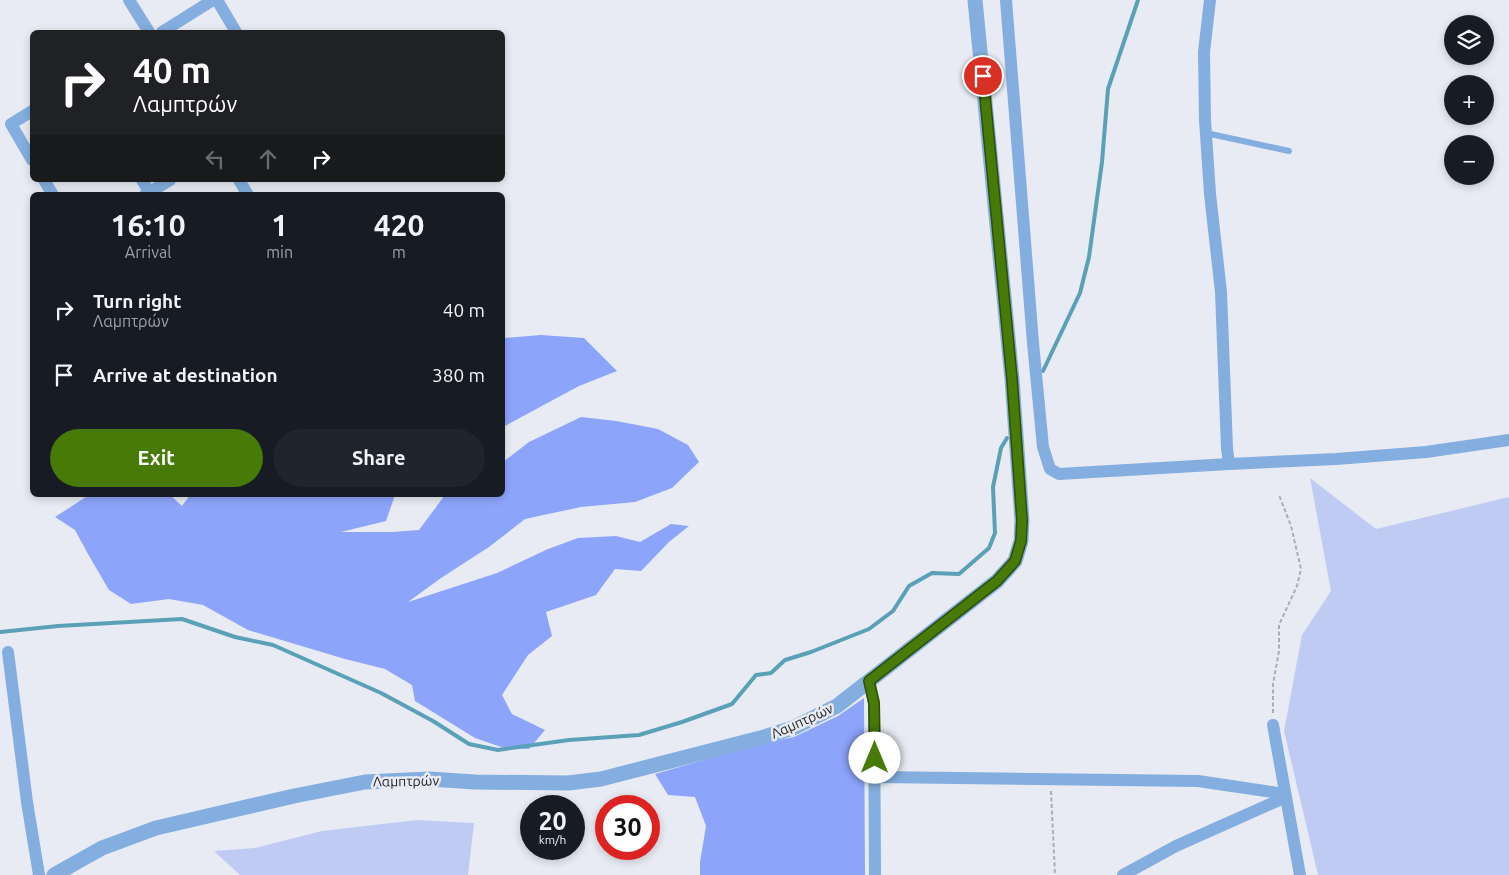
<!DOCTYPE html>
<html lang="en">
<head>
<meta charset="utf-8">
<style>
	:root { --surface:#171b24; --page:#20242c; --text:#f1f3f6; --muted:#9ea1a6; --accent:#477a07 }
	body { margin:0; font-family:Ubuntu,sans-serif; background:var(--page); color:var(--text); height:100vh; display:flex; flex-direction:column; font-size:19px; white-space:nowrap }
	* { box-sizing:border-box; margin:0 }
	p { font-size:16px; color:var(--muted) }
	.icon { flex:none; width:28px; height:28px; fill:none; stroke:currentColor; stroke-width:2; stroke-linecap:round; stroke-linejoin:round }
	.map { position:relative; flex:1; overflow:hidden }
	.side { position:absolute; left:30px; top:192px; width:475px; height:305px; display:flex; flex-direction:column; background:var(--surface); border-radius:8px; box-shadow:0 2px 8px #0003 }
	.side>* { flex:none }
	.hud { position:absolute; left:30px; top:30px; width:475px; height:152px; border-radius:8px; box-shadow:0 2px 8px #0003; background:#202124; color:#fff; overflow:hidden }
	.buttons { position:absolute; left:1444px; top:15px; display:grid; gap:10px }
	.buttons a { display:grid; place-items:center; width:50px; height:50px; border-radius:50%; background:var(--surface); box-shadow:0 2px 8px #0003; font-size:25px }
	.speed { position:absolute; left:520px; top:795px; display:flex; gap:10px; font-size:25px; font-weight:700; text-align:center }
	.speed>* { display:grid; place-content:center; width:65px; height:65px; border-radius:50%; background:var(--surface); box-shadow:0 2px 8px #0003; line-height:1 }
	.speed small { font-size:12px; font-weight:400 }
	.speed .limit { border:8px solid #d22; background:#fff; color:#111 }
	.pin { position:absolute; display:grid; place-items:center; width:42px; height:42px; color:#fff; margin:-21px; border:2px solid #fff; border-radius:50%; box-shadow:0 1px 5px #0007 }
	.me { position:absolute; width:55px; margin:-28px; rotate:0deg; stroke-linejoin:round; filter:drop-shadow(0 0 4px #0008) }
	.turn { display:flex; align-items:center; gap:18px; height:105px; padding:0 20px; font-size:22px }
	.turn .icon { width:65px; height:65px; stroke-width:2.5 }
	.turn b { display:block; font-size:35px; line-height:42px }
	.lanes { display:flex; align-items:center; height:48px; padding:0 20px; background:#0003; justify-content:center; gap:25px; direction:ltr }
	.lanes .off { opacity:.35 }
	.eta { display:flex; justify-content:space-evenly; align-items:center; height:85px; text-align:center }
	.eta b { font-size:30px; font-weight:700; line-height:35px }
	.action { display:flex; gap:10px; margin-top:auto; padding:10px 20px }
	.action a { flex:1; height:58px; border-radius:30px; background:var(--accent); color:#fff; font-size:20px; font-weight:700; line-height:58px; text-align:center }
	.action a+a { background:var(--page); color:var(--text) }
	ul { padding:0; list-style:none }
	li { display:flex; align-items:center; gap:15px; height:65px; padding:0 20px }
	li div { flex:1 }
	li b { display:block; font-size:19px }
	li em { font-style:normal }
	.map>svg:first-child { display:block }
	.green { fill:#bfcbf3 }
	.forest { fill:#8da4fb }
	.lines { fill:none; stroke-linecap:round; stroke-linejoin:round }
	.stream { stroke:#5aa1b7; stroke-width:4 }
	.path { stroke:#aaadb3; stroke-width:2; stroke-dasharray:4 2.5; stroke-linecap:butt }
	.service { stroke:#84aedf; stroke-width:6 }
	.minor { stroke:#84aedf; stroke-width:12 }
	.tertiary { stroke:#84aedf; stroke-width:15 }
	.route-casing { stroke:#2e4f05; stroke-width:12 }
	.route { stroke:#477a07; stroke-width:9 }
	.labels { text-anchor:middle; stroke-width:5; stroke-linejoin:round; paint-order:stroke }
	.street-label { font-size:14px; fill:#232427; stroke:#e8ebf3 }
</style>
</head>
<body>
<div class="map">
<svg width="1509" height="875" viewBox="0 0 1509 875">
	<rect width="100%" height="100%" fill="#e8ebf3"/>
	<g class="green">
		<polygon points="1310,478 1376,529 1509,497 1509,875 1318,875 1284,731 1302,635 1331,591"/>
		<polygon points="417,820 474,823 468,875 240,875 214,851 255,848 322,831"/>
	</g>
	<g class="forest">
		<polygon points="541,335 584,338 617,371 579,386 503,427 503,336 504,338"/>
		<polygon points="581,417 616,421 658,429 688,445 699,462 672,488 635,502 581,507 525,519 489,547 441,578 408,602 497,573 548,549 578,538 616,536 640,542 671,524 689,526 669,542 641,571 615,569 596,595 546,612 552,636 528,655 502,695 512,714 545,730 529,749 504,748 475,738 415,701 412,685 385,669 345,659 248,630 203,605 169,599 131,604 109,590 88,554 75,530 55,517 89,495 170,495 182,506 190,495 395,495 386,521 341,532 392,532 419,530 445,495 502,495 503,462 529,442"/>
		<polygon points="864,698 865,875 700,875 700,862 706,826 695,797 668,795 655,774 760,744 794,737 838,716"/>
	</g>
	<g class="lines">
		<g class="stream">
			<polyline points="1043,371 1080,293 1089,257 1102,162 1108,89 1138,0"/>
			<polyline points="0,632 58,626 182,619 235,637 273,645 381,693 433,721 469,744 498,750 569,740 639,735 682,722 732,704 756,675 771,673 785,660 811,652 869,629 893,611 909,586 932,573 959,574 989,548 995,533 993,487 1001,448 1007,438"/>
		</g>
		<g class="path">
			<polyline points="1273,713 1273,684 1279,651 1279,625 1297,586 1301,569 1291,526 1279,495"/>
			<polyline points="1051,791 1055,875"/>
		</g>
		<polyline class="service" points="1206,133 1289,151"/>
		<g class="minor">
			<polyline points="129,0 149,32"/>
			<polyline points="217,0 236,32"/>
			<polyline points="1006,0 1033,343 1043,447 1050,469 1059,474 1229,464 1227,448 1221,292 1210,194 1205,120 1204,52 1210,0"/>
			<polyline points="162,32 213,0"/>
			<polyline points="32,111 11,124 32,160"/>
			<polyline points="44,180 53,195"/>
			<polyline points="142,180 151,195"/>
			<polyline points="239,180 248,195"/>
			<polyline points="145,195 170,180"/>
			<polyline points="1229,464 1336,459 1426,452 1509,440"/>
			<polyline points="8,652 27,802 39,875"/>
			<polyline points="869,681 874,703 875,875"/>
			<polyline points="1273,725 1300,875"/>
			<polyline points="875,777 1198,781 1285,794"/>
			<polyline points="1123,875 1176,846 1286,797"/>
		</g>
		<polyline class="tertiary" points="54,875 102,848 156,828 294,796 365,782 429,779 475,782 568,783 601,779 764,737 793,728 837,706 997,581 1015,561 1021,541 1022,520 1012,379 975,0"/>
	</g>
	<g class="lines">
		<g class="route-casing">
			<polyline id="route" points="875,758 874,703 869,681 997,581 1015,561 1021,541 1022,520 1012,379 983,76"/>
		</g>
		<use href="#route" class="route"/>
	</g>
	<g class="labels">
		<g class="street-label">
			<text transform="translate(802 721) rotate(-24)" y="5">Λαμπτρών</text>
			<text transform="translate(406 781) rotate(-1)" y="5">Λαμπτρών</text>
		</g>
	</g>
</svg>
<div class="buttons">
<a><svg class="icon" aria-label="layers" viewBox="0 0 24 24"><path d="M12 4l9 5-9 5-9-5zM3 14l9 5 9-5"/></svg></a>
<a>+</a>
<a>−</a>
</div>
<div class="speed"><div>20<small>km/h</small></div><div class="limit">30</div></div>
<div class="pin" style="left:983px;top:76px;background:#d93025"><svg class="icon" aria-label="arrive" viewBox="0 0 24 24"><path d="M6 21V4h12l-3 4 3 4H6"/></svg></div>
<svg class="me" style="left:875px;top:758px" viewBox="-20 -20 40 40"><circle r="19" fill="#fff"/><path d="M0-13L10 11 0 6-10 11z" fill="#477a07"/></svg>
<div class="hud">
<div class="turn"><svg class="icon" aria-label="right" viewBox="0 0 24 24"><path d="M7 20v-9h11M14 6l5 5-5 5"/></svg><div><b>40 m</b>Λαμπτρών</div></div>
<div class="lanes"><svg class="icon off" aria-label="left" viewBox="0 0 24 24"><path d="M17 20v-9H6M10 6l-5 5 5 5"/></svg><svg class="icon off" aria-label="ahead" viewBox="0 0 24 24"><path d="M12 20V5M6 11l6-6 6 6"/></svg><svg class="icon" aria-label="right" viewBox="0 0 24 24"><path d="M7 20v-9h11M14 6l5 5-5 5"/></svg></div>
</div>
<section class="side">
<div class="eta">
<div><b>16:10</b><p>Arrival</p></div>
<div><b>1</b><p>min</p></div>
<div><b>420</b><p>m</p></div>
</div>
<ul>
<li><svg class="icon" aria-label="right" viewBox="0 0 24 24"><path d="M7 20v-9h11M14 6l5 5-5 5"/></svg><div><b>Turn right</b><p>Λαμπτρών</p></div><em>40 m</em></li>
<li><svg class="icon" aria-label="arrive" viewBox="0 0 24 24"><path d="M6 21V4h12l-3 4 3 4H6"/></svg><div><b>Arrive at destination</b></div><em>380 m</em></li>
</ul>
<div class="action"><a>Exit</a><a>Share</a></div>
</section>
</div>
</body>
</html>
